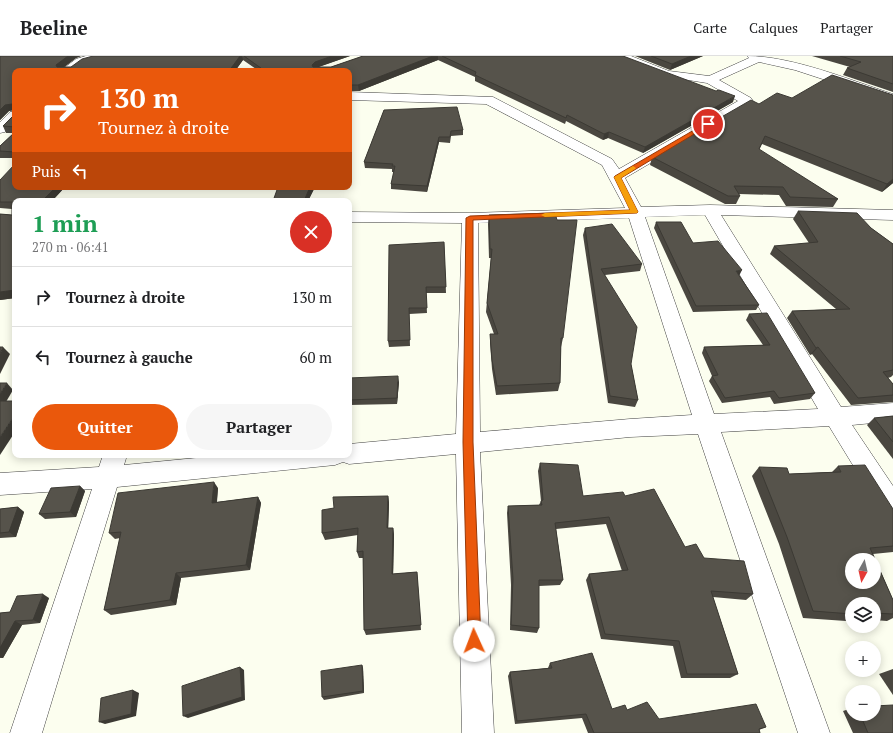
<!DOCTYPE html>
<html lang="fr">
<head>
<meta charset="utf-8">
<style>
	:root { --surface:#fff; --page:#f6f6f6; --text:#202124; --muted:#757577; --line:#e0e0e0; --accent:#ea580c }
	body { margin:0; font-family:"PT Serif",serif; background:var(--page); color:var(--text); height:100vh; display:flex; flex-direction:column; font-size:15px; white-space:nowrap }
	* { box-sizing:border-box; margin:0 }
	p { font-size:13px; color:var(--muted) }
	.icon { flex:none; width:22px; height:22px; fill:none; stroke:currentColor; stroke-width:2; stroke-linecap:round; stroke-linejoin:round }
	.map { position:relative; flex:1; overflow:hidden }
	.side { position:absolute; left:12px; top:142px; width:340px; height:260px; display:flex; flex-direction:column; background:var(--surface); border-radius:8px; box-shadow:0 2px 10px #0003 }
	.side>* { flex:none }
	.guide { position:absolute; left:12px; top:12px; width:340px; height:122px; border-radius:8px; box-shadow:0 2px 10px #0003; background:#ea580c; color:#fff; overflow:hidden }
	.needle { width:26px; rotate:188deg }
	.controls { position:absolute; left:845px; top:497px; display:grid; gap:8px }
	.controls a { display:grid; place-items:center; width:36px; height:36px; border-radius:50%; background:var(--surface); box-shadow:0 2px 10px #0003; font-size:20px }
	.pin { position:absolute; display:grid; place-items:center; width:34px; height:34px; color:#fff; margin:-17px; border:2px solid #fff; border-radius:50%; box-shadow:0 1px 4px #0007 }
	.me { position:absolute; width:44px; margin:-22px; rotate:358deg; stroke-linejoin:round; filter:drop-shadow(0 0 3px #0008) }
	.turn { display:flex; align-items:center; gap:14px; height:84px; padding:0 20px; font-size:18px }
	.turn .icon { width:52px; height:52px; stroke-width:2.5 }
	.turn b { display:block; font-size:28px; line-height:34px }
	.then { display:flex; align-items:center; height:38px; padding:0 20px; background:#0003; gap:8px; font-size:15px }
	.round { display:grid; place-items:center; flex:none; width:42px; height:42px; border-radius:21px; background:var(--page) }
	.overview { display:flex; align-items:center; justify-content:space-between; height:68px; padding:0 20px }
	h1 { font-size:24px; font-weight:600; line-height:30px; color:#1e9e55 }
	.button { display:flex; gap:8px; margin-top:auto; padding:8px 20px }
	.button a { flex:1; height:46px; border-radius:24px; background:var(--accent); color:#fff; font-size:16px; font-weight:600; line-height:46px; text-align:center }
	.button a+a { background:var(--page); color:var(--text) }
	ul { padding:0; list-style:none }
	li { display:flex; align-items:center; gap:12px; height:60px; padding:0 20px; border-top:1px solid var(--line) }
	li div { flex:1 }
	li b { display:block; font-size:15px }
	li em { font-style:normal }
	header { display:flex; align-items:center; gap:24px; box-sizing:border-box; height:56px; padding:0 20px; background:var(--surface); border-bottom:1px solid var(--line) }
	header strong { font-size:19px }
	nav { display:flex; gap:22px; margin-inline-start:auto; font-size:14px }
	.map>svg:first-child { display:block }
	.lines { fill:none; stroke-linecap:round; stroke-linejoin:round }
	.minor-casing { stroke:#414141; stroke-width:1 }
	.minor { fill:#fff; fill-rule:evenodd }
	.wall { fill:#4a4740 }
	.shaded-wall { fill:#3c3a34 }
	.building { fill:#56534b; stroke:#3c3a34; fill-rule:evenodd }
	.route { fill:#ea580c; stroke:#983908 }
	.slow { fill:#f59e0b }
</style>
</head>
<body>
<header>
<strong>Beeline</strong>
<nav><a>Carte</a><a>Calques</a><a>Partager</a></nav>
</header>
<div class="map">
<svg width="893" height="677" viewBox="0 0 893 677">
	<rect width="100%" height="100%" fill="#fcfeef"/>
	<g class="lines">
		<g class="minor-casing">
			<g id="minor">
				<polygon points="86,0 106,0 104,2 84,7 74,15 60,15 76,3"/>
				<path d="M615 0H631L669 15 709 20 749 2 747 0C792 0 850 24 893 38V46L795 14 759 6 719 24 751 42 753 45 751 48 625 122 641 151 710 149 893 154V164L721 159 841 351 893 347V365L852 369 893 430V464L884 460 829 370 721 376 830 677H798L698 378 630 381 480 396 494 677H462L456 398 349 408 343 406 335 409 117 431 42 677H10L92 433 0 439V417L99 411 103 399H127L124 409 227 399H349V388L456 378 462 167 349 166V156L470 157 625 152 602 109 486 48 349 44V36L493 41 612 103 619 113 738 45 707 27 663 20 617 2ZM705 159 818 353 714 358 645 161ZM629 162 692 359 630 363 480 376 478 167Z"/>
				<polygon points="15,55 15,66 5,76 0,77 0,66 10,56"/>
			</g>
		</g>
		<use href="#minor" class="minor"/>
	</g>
	<g class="wall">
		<polygon points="0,0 81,0 76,2 64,11 71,11 93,0 350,0 318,11 331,11 363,0 623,0 733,46 643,97 608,82 603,84 566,65 565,68 475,25 475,21 438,4 359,35 349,35 349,15 259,15 243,4 235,15 15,15 15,102 0,102 0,90 14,77 6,77 3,70 13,60 13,54 9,55 0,64"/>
		<polygon points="635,0 703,0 670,14"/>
		<polygon points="812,0 893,0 893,36 843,19 847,12 850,11"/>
		<polygon points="893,39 893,127 882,136 762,88 759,94 838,143 833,151 786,150 779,139 739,138 740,140 736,148 725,148 650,109 652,101 759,48 792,42"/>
		<polygon points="384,54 463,74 463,79 451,80 450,87 439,86 427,136 391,133 391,128 394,116 392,116 392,113 365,112 364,106"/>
		<polygon points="0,124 15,131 65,131 52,145 15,145 15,242 0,244 0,158 12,159 12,153 0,152"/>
		<polygon points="235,131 315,131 308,145 273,145 278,133"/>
		<polygon points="798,155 871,172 893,188 893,319 891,321 888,322 893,328 893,346 851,349 812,298 810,299 787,262 792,255 836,253 770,198 774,190 809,187 793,163"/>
		<polygon points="489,159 563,282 561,291 560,327 558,335 496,339 492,313 490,287 490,278 494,278 486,256 491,202 489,202 488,168"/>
		<polygon points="656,166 693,187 739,219 759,249 756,254 693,256 654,172"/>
		<polygon points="585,172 642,208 640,215 605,219 631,308 638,344 635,351 608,347 583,179"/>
		<polygon points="444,186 446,237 426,237 427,257 409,258 410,290 389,291 388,285"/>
		<polygon points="749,258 815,337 810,343 774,348 770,341 722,347 709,325 712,320 702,297 704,291 763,289 746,264"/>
		<polygon points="349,322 399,326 397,348 349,349"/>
		<polygon points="893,360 893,403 867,369 874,362"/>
		<polygon points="540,407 583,440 625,440 685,491 704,502 753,538 746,544 713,541 738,618 730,622 681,622 673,590 601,583 586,524 589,518 622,515 606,468 556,473 563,524 560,529 539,530 539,572 537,577 510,574 511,529 507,457 508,450 539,449 541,445 538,415"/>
		<polygon points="838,410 893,453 893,496 873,498 893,544 893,562 887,565 874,564 874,548 852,548 852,563 850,563 846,565 803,562 779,488 752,420 759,411 789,418 832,416"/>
		<polygon points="80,430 85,435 76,461 45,463 39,458"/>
		<polygon points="218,432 217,446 258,441 261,447 250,514 181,522 176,549 111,559 104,554 120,482 115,483 109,477"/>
		<polygon points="388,440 389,447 388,472 393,472 394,479 393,518 417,516 421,574 366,579 364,574 363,502 359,502 357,496 358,479 325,484 322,477 334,452"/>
		<polygon points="18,451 24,456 16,481 0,482 0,453"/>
		<polygon points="49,542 40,567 22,569 3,602 0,602 0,557 10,556"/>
		<polygon points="550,607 612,653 627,654 659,663 766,671 759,674 760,677 588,677 582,662 515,668 508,620 510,616 548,612"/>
		<polygon points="362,609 363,612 364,637 324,644 322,641"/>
		<polygon points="893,613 893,639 879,618"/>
		<polygon points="852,652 852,658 874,658 893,677 853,677 843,655"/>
	</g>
	<g class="shaded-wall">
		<polygon points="68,0 81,0 76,2 59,15 56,9"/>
		<polygon points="240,0 242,0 243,4 235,15 229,15"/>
		<polygon points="332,0 350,0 316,12 312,15 312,9 315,6"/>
		<polygon points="433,0 438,0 438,4 359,35 358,29"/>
		<polygon points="691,0 703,0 670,14 672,8"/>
		<polygon points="735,40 733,46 643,97 645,91"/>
		<polygon points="12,48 15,54 9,55 0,64 0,54 5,49"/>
		<polygon points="609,76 608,82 603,84 604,78"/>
		<polygon points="439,81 439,86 427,136 427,130"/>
		<polygon points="893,123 893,127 882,136 887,128"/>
		<polygon points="56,131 65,131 52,145 42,145"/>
		<polygon points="310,131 315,131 308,145 304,145"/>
		<polygon points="742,214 739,220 736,215"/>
		<polygon points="15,234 15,242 0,244 0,236"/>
		<polygon points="3,291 10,298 0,318 0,298"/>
		<polygon points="818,291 812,298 810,299 816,292"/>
		<polygon points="398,320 399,326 397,348 397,342"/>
		<polygon points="7,327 13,334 3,351 0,348 0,338"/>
		<polygon points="15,359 15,376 0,399 0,381"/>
		<polygon points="214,426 218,432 216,453 212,447"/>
		<polygon points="80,430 85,435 76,461 70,456"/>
		<polygon points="388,440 389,447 388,479 387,472"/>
		<polygon points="258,441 261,447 250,514 246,509"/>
		<polygon points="18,451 24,456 16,481 9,476"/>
		<polygon points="393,472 394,479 393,525 392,518"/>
		<polygon points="176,517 181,522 176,549 170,544"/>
		<polygon points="43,538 49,542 40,567 33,564"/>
		<polygon points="15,565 22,569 3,602 0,601 0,592"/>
		<polygon points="362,609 363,612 364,637 363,635"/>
		<polygon points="240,611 244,614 245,644 188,662 183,660"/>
		<polygon points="133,634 139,637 136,660 105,668 99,666"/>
	</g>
	<g class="building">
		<polygon points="0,0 68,0 56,9 57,11 71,11 82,3 93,0 240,0 229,15 15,15 15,71 3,70 13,60 12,48 5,49 0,54"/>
		<polygon points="244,0 332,0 315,6 312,9 313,11 331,11 363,0 433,0 358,29 349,29 349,15 265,15"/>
		<polygon points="442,0 623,0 716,35 719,34 735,40 645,91 609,76 604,78 567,59 566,62 475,19 476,16"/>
		<polygon points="651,0 691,0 672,8"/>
		<polygon points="840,0 893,0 893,28 847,12 861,6"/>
		<polygon points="832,19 893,39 893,123 887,128 765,80 759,93 838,143 790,141 783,131 734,130 740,140 728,140 652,101 751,44 759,48 777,37 792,42"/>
		<polygon points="457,51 463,74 451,75 450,81 439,81 427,130 391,128 395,110 392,110 393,108 364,106 384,54"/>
		<polygon points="15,76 15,96 0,95 0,90"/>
		<polygon points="15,108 15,131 56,131 42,145 15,145 15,234 0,236 0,158 12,159 12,146 0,146 0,124"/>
		<polygon points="278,131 310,131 304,145 273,145"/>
		<polygon points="798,155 857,157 871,172 893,188 893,314 883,316 893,328 893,339 858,342 818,291 816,292 792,255 850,253 774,190 818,186"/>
		<polygon points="555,157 557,164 577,164 563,282 561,282 560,327 497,330 492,304 490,278 498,278 487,247 492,193 490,193 489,159"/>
		<polygon points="656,166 681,166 693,187 718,185 742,214 736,215 759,249 696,250"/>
		<polygon points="612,168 642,208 601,213 637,271 631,308 638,344 610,340 585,172"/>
		<polygon points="444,186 446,231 426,231 427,252 409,252 410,284 388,285 389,189"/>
		<polygon points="767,257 815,337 779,342 774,335 725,342 712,320 718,319 704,291 770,289 749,258"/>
		<polygon points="0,291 3,291 0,298"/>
		<polygon points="398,320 397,342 349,344 349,322"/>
		<polygon points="0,327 7,327 0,338"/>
		<polygon points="0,345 15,345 15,359 0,381"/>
		<polygon points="893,360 893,386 874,362"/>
		<polygon points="540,407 578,409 583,440 623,436 625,440 654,433 685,491 696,488 704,502 744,505 753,538 711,535 738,618 687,618 679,585 605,578 589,518 628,514 609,461 555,467 563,524 539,524 539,572 511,569 513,523 508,450 542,449 541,445 543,444"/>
		<path d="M865 409 893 453V490L870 492 893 544V558L874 557V548H852V558L813 555 787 481 759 411 787 412 789 418 841 416 838 410ZM852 504H874V526H852Z"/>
		<polygon points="214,426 212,447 258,441 246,509 176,517 170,544 104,554 121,476 109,477 118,437"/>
		<polygon points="80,430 70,456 39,458 51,432"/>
		<polygon points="388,440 387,472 393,472 392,518 417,516 421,569 364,574 363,495 357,496 358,472 322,477 322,454 334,452 333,441"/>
		<polygon points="18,451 9,476 0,477 0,453"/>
		<polygon points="43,538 33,564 15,565 0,592 0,557 10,556 17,540"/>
		<polygon points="592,597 612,653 625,649 627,654 647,646 659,663 756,648 766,671 759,673 760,677 594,677 586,658 517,665 510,616 552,612 550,607"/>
		<polygon points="362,609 363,635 322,641 321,615"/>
		<polygon points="240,611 242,641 183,660 182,630"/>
		<polygon points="133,634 131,658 99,666 101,642"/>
		<polygon points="893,649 893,677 868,677 860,658 874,658 874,650"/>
	</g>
	<polygon class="route" points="706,67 711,68 621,122 638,156 637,157 473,164 473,386 481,585 479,590 474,591 470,590 468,585 463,386 466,162 470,160 630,154 614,121 615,120"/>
	<polygon class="slow" points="633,110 636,112 635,113 621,122 638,156 637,157 545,161 541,159 545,157 630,154 614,121"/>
</svg>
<div class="controls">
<a><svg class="needle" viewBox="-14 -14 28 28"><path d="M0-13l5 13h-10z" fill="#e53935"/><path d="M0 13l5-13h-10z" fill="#757577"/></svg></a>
<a><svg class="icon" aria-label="layers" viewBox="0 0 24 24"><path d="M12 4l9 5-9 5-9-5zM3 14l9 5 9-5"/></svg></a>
<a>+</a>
<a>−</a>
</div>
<div class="pin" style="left:708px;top:68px;background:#d93025"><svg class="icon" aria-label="arrive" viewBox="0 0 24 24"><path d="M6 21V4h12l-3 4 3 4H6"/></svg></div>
<svg class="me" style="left:474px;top:585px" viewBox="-20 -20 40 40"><circle r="19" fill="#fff"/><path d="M0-13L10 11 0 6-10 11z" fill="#ea580c"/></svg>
<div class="guide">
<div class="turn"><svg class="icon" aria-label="right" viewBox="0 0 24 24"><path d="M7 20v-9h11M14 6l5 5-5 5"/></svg><div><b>130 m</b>Tournez à droite</div></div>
<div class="then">Puis<svg class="icon" aria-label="left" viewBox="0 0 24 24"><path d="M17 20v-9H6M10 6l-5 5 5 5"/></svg></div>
</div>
<section class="side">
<div class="overview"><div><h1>1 min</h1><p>270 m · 06:41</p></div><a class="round" style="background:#d93025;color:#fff"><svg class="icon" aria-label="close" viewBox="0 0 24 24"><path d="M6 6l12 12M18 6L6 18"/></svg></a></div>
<ul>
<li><svg class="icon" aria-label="right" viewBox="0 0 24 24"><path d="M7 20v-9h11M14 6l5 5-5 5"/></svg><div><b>Tournez à droite</b></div><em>130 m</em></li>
<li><svg class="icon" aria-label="left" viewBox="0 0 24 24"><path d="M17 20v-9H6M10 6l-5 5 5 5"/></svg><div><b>Tournez à gauche</b></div><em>60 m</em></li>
</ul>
<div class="button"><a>Quitter</a><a>Partager</a></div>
</section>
</div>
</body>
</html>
